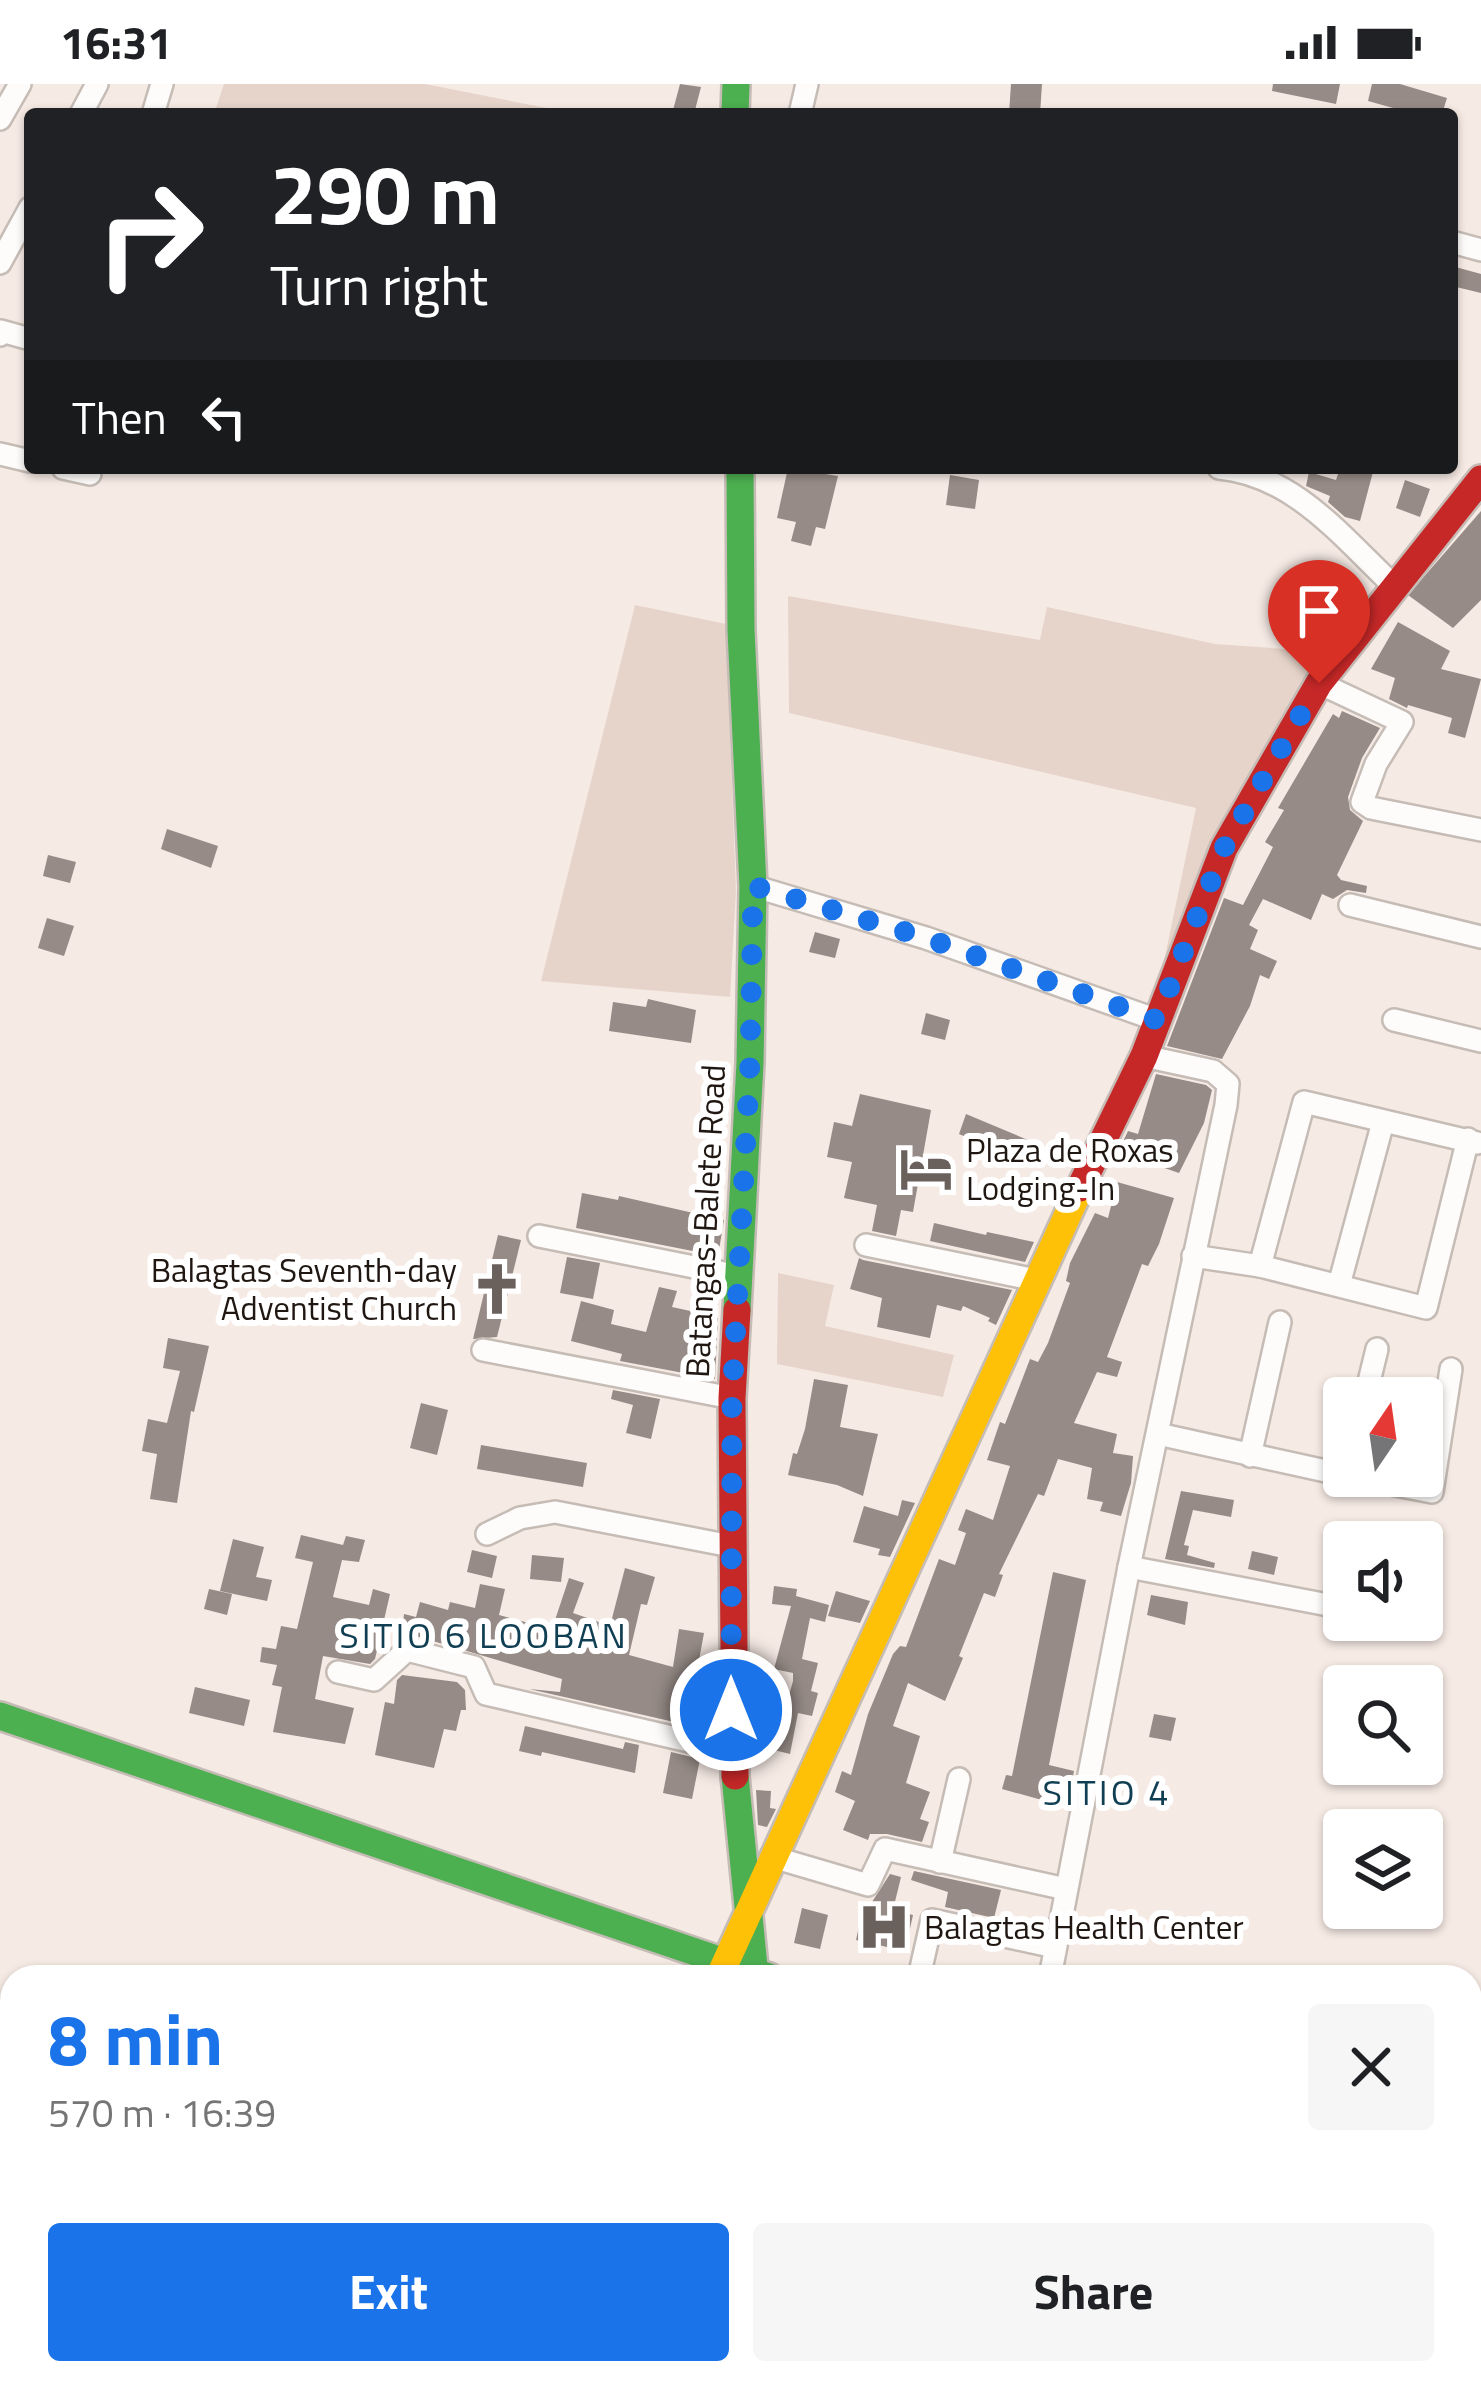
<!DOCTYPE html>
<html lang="en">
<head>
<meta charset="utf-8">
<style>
	:root { --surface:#fff; --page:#f6f6f6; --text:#202124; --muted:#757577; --accent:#1a73e8 }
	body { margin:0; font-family:"Titillium Web",sans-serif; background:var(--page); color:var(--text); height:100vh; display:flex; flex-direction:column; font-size:45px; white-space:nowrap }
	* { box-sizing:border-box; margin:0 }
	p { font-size:39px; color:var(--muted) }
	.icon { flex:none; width:66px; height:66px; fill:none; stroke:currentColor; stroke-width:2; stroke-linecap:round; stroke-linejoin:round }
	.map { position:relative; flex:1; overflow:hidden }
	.sheet { position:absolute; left:0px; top:1881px; width:1482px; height:420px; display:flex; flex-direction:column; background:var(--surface); border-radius:36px 36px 0 0; box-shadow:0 3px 9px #0004 }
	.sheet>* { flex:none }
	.top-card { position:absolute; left:24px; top:24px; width:1434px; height:366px; border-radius:12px; box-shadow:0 3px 9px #0004; background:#202124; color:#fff; overflow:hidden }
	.needle { width:78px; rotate:13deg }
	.controls { position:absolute; left:1323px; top:1293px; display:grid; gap:24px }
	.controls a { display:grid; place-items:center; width:120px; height:120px; border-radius:12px; background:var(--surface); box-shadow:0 3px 9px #0004; font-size:60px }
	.pin { position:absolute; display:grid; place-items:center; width:102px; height:102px; color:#fff; margin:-123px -51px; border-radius:50% 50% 50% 0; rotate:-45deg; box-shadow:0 0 12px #0007 }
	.pin .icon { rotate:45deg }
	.me { position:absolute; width:132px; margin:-66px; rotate:0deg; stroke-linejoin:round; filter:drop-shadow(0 0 9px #0008) }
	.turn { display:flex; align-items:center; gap:42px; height:252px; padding:0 48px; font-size:54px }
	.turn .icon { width:156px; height:156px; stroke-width:2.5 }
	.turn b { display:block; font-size:84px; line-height:102px }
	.then { display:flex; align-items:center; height:114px; padding:0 48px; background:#0003; gap:24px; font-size:45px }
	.round { display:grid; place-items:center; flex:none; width:126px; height:126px; border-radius:12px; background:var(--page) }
	.head { display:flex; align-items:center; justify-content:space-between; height:204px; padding:0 48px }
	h1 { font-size:72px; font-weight:700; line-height:90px; color:var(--accent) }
	.primary-button { display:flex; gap:24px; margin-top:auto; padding:24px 48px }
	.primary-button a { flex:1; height:138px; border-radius:12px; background:var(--accent); color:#fff; font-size:48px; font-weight:700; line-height:138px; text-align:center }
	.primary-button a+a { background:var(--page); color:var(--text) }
	.status { display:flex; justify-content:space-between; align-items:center; height:84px; padding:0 60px; background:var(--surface); direction:ltr }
	.status svg { height:33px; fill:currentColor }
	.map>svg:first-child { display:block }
	.green { fill:#e6d4ca }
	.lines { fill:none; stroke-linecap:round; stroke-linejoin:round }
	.stream { stroke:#d1b6a8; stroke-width:6 }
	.building { fill:#968b86 }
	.street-casing { stroke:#c6bcb6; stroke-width:26 }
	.fast-casing { stroke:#c6bcb6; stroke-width:32 }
	.slow-casing { stroke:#c6bcb6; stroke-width:32 }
	.jam-casing { stroke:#c6bcb6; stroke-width:32 }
	.street { stroke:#fefcfb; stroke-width:21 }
	.fast { stroke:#4caf50; stroke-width:27 }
	.slow { stroke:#ffc107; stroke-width:27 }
	.jam { stroke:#c62828; stroke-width:27 }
	.route { stroke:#1a73e8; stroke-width:21; stroke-dasharray:0 37.8 }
	.labels { text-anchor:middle; stroke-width:12; stroke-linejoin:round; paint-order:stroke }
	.poi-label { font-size:33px; fill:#201712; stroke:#fff; text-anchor:start }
	.street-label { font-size:33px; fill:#201712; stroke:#fff }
	.neighbourhood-label { font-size:36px; letter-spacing:3px; fill:#103f53; stroke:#fff }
</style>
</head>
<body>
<div class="status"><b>16:31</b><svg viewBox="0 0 49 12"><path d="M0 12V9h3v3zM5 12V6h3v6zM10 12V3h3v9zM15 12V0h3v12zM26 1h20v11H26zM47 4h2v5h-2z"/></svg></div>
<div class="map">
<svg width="1481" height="2301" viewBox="0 0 1481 2301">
	<rect width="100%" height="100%" fill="#f6eae4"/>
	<g class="green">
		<polygon points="224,0 425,0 577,30 214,30"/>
		<path d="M788 512 1040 556 1047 523 1215 560 1326 568C1251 682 1203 798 1154 925L1196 724 789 629Z"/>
		<polygon points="635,521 726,540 736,807 730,913 541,897"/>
		<polygon points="778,1189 834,1201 825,1242 954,1271 943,1313 777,1280"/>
	</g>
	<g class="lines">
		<polyline class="stream" points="1474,2058 1481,2064"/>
	</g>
	<g class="building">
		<polygon points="680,0 701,3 694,30 672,30"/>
		<polygon points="1011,0 1042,0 1040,30 1009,30"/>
		<polygon points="1273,0 1340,0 1336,20 1272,7"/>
		<polygon points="1372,0 1400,0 1447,14 1442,30 1392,30 1393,24 1368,17"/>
		<polygon points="1452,182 1481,190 1481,209 1452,202"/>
		<polygon points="788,384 838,392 825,445 816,443 811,462 791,457 796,438 777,434"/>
		<polygon points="1340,384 1374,384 1360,437 1345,433 1328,418 1330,412 1306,402 1309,388 1336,396"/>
		<polygon points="950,391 979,396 975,425 946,421"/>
		<polygon points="1405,396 1430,405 1420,433 1396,424"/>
		<polygon points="1481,427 1481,516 1453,544 1408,511"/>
		<polygon points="1302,534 1331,539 1325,561 1298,557"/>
		<polygon points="1398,538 1450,567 1441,585 1481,595 1465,654 1448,649 1452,634 1408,621 1407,624 1389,615 1395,594 1371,585"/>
		<polygon points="1342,627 1380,644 1362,674 1348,713 1350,726 1363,737 1337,791 1341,796 1367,802 1366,809 1347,806 1333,815 1322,810 1311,836 1263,815 1249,841 1258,846 1250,865 1277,877 1269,895 1260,891 1250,922 1222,975 1167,962 1224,814 1243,821 1273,763 1265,758 1284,726 1278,724 1333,630 1339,634"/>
		<polygon points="167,745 218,762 211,784 161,765"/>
		<polygon points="48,771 76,778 70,799 43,792"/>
		<polygon points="47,834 74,842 64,872 38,864"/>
		<polygon points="815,848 840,855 835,874 809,868"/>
		<polygon points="648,915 696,926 691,959 609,947 613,918 646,923"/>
		<polygon points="926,929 950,936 945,956 921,950"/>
		<polygon points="1156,990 1206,1001 1212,1006 1204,1039 1179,1089 1118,1068 1128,1047 1138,1050"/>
		<polygon points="860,1010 931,1026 913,1128 901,1126 896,1152 872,1147 877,1121 844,1114 852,1078 827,1073 834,1038 852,1042"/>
		<polygon points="966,1030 1035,1059 1027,1079 959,1050"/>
		<polygon points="1117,1098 1174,1114 1159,1160 1148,1182 1142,1180 1107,1273 1122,1278 1117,1293 1097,1288 1074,1339 1117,1350 1113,1369 1133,1372 1131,1399 1121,1432 1100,1427 1103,1418 1087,1415 1092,1384 1058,1375 1044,1412 1038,1410 999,1490 1003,1491 995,1513 984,1509 959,1572 963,1574 945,1617 908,1599 893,1642 920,1652 906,1699 930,1708 920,1735 929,1738 922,1758 887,1750 870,1750 868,1756 843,1746 855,1717 835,1708 842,1687 851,1691 868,1630 893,1570 900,1562 906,1563 939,1475 955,1481 966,1449 958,1446 966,1425 993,1436 1010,1382 987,1376 1000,1338 1005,1340 1030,1275 1038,1278 1048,1259 1070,1199 1066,1197 1070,1179 1095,1129 1108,1134"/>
		<polygon points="582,1109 618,1116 619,1112 724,1136 718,1172 576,1144"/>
		<polygon points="934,1139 986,1151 987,1148 1034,1158 1025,1178 930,1157"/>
		<polygon points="498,1151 521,1156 497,1253 473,1255"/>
		<polygon points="567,1173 600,1179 593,1215 560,1209"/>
		<polygon points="859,1174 863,1176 1012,1206 996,1241 988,1237 990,1234 963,1222 961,1227 937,1221 930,1254 877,1243 882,1214 850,1205"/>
		<polygon points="659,1203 677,1207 672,1223 718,1233 715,1295 620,1277 622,1270 571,1257 581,1217 614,1226 611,1240 646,1248"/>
		<polygon points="168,1254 209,1262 194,1328 191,1327 177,1419 150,1415 157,1370 142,1367 148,1335 167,1339 180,1287 163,1284"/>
		<polygon points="814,1295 848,1301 840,1343 878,1350 863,1412 837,1401 788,1391 793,1369 797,1370 805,1345"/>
		<polygon points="613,1306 660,1315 651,1355 626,1349 633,1321 611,1315"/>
		<polygon points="421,1319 448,1326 437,1371 410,1364"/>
		<polygon points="481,1361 587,1379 583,1403 477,1385"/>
		<polygon points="1181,1407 1234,1416 1231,1433 1193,1426 1184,1461 1189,1462 1187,1471 1215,1479 1214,1484 1165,1475"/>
		<polygon points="902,1416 915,1419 890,1473 878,1471 880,1465 853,1458 864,1422 898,1432"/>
		<polygon points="301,1451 343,1461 346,1452 365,1456 359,1478 342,1476 333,1513 369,1521 373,1505 390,1510 375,1575 370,1580 323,1572 315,1615 354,1624 345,1660 273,1648 282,1603 272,1601 277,1581 260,1578 262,1563 276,1565 281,1542 297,1545 313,1478 295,1474"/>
		<polygon points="233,1455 264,1463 256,1493 272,1496 267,1517 220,1507"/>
		<polygon points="472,1466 497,1472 492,1494 467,1488"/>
		<polygon points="1252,1467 1278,1473 1274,1491 1248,1485"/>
		<polygon points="532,1471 564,1474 561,1498 530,1495"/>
		<polygon points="625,1484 655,1493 647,1521 641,1520 629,1571 673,1583 679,1545 704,1549 695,1598 714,1602 714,1647 529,1605 560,1608 562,1595 402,1548 404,1530 416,1533 420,1518 448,1526 450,1518 475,1524 480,1500 505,1505 499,1531 552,1545 569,1494 584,1499 573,1529 610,1542"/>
		<polygon points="1053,1488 1086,1496 1049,1681 1074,1687 1071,1703 1053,1699 1049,1718 1002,1705 1006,1691 1012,1692"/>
		<polygon points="774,1502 797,1505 796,1512 829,1521 825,1538 810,1534 802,1575 818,1579 811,1607 818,1609 812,1632 798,1629 790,1670 774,1666 793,1597 793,1589 774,1585 791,1522 772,1520"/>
		<polygon points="209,1505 232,1510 227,1531 204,1525"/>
		<polygon points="836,1507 870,1517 860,1539 828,1532"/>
		<polygon points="1151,1511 1188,1518 1185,1541 1147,1531"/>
		<polygon points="402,1591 457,1598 465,1606 466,1626 461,1626 456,1647 444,1645 434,1684 375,1671 385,1618 394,1620 397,1596"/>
		<polygon points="195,1603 250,1616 244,1642 189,1629"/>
		<polygon points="1154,1630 1176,1634 1171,1657 1149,1653"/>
		<polygon points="525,1642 623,1665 625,1658 639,1661 635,1689 542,1668 541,1672 519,1667"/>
		<polygon points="671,1668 700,1675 692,1715 663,1709"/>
		<polygon points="756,1706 771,1707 770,1724 776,1725 767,1743 758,1741"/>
		<polygon points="914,1787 1001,1806 994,1834 945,1823 948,1808 911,1796"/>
		<polygon points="890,1790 901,1793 893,1826 913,1831 905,1867 856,1856 864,1820 870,1821"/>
		<polygon points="802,1824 828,1831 820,1865 794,1859"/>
	</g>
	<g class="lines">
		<g class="street-casing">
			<g id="street">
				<polyline points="81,30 97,0"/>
				<polyline points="153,30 162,0"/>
				<polyline points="800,30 807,0"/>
				<polyline points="0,35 20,0"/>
				<polyline points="1452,158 1481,166"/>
				<polyline points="0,179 30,124"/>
				<polyline points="0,251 1,247 30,255"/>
				<polyline points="0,370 30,377"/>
				<polyline points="63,384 90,390"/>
				<path d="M1219 384C1294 391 1341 452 1393 501"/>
				<polyline points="1319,599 1402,638 1376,680 1362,718 1371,724 1481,746"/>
				<polyline points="753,802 926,854 1157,936"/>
				<polyline points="1350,821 1481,853"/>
				<polyline points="1394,936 1481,957"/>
				<polyline points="539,1152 739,1192"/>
				<polyline points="866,1161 1036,1196"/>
				<polyline points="1193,1172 1260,1182 1426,1224 1468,1055"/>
				<polyline points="1260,1182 1304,1018 1477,1059"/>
				<polyline points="1339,1201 1383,1038"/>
				<polyline points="483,1266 732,1314"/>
				<polyline points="1365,1314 1377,1265"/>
				<polyline points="1158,1350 1344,1391"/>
				<polyline points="1250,1372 1280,1238"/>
				<polyline points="1349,1392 1432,1408 1451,1285"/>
				<polyline points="487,1450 520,1434 555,1428 731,1462"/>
				<polyline points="1129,1483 1344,1524"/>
				<polyline points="1404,1536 1408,1537"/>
				<polyline points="338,1588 374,1596 407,1566 474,1583 486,1610 732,1667"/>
				<polyline points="776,1774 868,1801 885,1765 1066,1805"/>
				<polyline points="940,1778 959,1695"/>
				<polyline points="919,1893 932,1836 1055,1863"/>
				<polyline points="1050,1893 1129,1483 1226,1021 1228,1000 1213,987 1144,972"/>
				<polyline points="4,2088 12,2090"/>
				<polyline points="0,2206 12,2208"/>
				<polyline points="1470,2247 1481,2251"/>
				<polyline points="415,2289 488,2301"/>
				<polyline points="1419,2289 1445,2301"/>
				<polyline points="309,2301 315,2289"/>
				<polyline points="539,2301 544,2289"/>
				<polyline points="972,2301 974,2289"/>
			</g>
		</g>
		<g class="fast-casing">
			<g id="fast">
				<polyline points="735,30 736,0"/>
				<polyline points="737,1226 750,979 753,802 741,546 740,384"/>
				<polyline points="0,1632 769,1893"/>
				<polyline points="735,1692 755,1893"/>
				<polyline points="1470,2012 1481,2001"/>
				<polyline points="779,2289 779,2301"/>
			</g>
		</g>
		<g class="slow-casing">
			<polyline id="slow" points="719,1893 1080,1104"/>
		</g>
		<g class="jam-casing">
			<g id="jam">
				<polyline points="1080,1104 1144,972 1224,764 1319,599 1481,395"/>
				<polyline points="735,1692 732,1314 737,1226"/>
				<polyline points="1231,2301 1241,2289"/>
			</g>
		</g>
		<use href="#street" class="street"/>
		<use href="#fast" class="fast"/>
		<use href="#slow" class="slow"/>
		<use href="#jam" class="jam"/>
	</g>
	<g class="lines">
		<polyline class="route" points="731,1626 732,1315 750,979 753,802 926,854 1157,936 1224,764 1319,599"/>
	</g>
	<defs>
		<g id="hotel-bare" transform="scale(4.14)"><path d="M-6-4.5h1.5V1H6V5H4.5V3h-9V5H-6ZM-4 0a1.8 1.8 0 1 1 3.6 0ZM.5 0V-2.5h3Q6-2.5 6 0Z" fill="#6b615c" stroke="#fff" stroke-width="2.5" paint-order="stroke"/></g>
		<g id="church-bare" transform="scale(4.14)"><path d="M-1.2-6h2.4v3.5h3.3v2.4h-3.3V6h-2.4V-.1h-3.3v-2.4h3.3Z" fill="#6b615c" stroke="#fff" stroke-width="2.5" paint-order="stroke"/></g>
		<g id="hospital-bare" transform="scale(4.14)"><path d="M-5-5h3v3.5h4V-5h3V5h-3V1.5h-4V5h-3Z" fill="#6b615c" stroke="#fff" stroke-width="2.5" paint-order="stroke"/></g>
	</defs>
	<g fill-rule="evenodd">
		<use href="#hotel-bare" x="926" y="1085"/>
		<use href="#church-bare" x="497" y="1205"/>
		<use href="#hospital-bare" x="884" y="1843"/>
	</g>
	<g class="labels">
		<g class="poi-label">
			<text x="966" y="1078">Plaza de Roxas<tspan x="966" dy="38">Lodging-In</tspan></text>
			<text x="457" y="1198" text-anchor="end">Balagtas Seventh-day<tspan x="457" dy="38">Adventist Church</tspan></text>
			<text x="924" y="1855">Balagtas Health Center</text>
		</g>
		<g class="street-label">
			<text transform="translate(705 1137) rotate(-87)" y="12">Batangas-Balete Road</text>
		</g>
		<g class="neighbourhood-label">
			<text x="484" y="1564">SITIO 6 LOOBAN</text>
			<text x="1107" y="1721">SITIO 4</text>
		</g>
	</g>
</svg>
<div class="controls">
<a><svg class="needle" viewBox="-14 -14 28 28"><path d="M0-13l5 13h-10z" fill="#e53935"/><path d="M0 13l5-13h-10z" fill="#757577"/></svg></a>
<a><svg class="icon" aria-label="sound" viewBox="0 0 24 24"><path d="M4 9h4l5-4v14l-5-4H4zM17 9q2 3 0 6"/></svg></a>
<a><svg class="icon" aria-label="search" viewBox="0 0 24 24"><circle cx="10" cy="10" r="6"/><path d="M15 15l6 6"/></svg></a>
<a><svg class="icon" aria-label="layers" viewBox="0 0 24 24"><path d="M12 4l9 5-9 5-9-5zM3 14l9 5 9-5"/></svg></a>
</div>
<div class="pin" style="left:1319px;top:599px;background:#d93025"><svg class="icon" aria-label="arrive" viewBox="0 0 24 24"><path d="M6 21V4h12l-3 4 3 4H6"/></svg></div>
<svg class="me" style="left:731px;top:1626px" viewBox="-20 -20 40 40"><circle r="17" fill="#1a73e8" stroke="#fff" stroke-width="3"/><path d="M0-11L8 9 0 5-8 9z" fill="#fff"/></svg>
<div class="top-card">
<div class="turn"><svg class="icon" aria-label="right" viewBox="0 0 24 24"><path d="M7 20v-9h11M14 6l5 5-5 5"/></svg><div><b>290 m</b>Turn right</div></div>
<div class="then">Then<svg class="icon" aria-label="left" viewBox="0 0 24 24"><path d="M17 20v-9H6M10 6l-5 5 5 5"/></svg></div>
</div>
<section class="sheet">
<div class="head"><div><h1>8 min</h1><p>570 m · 16:39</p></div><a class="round"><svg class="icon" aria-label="close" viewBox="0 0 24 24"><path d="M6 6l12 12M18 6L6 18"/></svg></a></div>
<div class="primary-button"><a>Exit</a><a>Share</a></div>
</section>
</div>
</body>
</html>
